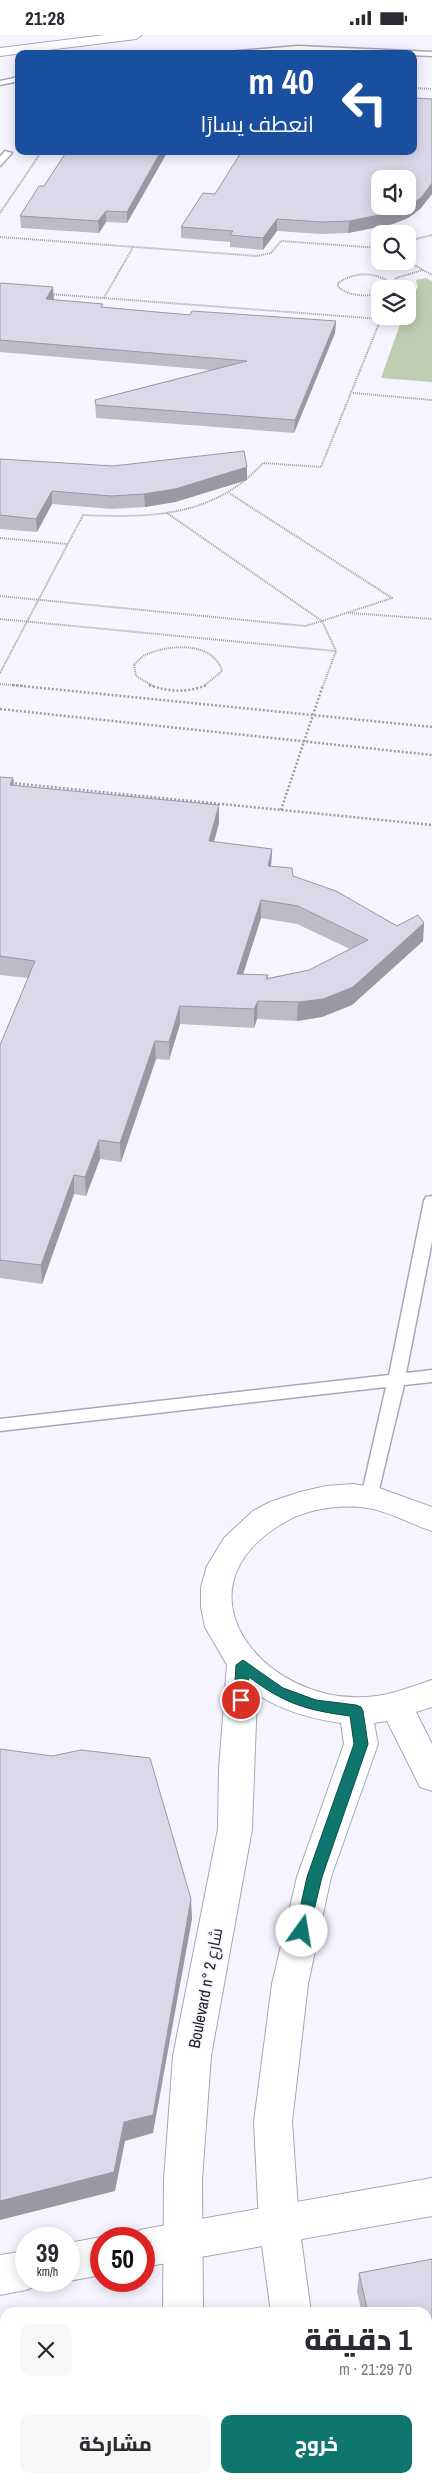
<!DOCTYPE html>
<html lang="ar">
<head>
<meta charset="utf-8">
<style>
	:root { --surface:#fff; --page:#f7f7f7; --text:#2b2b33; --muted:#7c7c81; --accent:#0f766e }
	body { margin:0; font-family:"Archivo Narrow",Cairo,sans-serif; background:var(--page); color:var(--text); direction:rtl; height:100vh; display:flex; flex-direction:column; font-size:19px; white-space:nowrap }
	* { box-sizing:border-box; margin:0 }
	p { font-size:16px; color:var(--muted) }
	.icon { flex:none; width:28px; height:28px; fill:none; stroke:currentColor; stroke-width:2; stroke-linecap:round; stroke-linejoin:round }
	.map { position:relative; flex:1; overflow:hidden; direction:ltr }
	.drawer { position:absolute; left:0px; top:2272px; width:432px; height:176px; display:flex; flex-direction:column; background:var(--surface); border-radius:15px 15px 0 0; box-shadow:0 2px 12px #0003; direction:rtl }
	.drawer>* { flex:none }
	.guide { position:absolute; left:15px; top:15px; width:402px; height:105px; border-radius:10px; box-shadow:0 2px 12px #0003; direction:rtl; background:#1a4fa0; color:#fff; overflow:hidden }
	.fabs { position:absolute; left:371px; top:135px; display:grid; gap:10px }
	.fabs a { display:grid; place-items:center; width:45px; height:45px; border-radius:10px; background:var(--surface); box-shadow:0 2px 12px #0003; font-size:25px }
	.speed { position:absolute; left:15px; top:2192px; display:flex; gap:10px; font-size:25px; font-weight:700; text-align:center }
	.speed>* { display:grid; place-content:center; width:65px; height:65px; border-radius:50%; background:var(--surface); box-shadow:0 2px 12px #0003; line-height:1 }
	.speed small { font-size:12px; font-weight:400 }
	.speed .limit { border:8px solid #d22; background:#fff; color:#111 }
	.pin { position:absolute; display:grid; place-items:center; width:42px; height:42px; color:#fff; margin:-21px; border:2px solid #fff; border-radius:50%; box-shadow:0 1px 5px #0007 }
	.me { position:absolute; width:55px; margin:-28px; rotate:13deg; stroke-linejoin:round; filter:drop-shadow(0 0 4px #0008) }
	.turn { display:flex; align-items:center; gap:18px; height:105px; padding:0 20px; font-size:22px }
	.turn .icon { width:65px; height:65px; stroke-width:2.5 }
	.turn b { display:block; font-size:35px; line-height:42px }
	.round { display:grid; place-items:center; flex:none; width:52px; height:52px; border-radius:10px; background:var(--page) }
	.headline { display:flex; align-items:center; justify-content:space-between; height:85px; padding:0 20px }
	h1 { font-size:30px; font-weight:800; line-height:38px }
	.primary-button { display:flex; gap:10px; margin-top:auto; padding:10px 20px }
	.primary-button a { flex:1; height:58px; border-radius:10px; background:var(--accent); color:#fff; font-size:20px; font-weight:800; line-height:58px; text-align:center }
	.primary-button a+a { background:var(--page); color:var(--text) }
	.status { display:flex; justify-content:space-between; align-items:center; height:35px; padding:0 25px; background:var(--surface); direction:ltr }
	.status svg { height:14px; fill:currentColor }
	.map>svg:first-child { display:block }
	.green { fill:#becdb1 }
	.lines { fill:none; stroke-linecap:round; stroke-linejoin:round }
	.lane-casing { stroke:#a9a7b7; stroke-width:3 }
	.street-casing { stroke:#a9a7b7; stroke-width:2 }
	.secondary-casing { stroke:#a9a7b7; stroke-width:2 }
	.highway-casing { stroke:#a9a7b7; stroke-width:2 }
	.path-far1 { stroke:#9f9ea6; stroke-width:2; stroke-dasharray:1 1; stroke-linecap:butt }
	.path { stroke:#9f9ea6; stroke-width:2.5; stroke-dasharray:2 2; stroke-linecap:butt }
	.lane { fill:#fff; fill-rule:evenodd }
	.street { fill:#fff; fill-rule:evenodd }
	.secondary { fill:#fff; fill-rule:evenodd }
	.highway { fill:#fff; fill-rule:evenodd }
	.wall { fill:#bcbbc8; fill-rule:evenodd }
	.shaded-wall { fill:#9998a3 }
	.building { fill:#dbd9e9; stroke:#9998a3; fill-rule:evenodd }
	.route { fill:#0f766e; stroke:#0a4d48 }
	.labels { text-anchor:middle; stroke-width:4; stroke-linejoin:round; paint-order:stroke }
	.near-street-label { font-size:16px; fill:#212026; stroke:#f6f5ff }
</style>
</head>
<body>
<div class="status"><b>21:28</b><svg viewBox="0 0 49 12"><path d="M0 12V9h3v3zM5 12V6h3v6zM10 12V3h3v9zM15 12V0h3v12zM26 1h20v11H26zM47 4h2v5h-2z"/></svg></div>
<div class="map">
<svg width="432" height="2448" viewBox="0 0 432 2448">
	<rect width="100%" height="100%" fill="#f6f5ff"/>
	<path class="green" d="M426 243 432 246V347L381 343 403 281H408C408 266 410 263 418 252L416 245Z"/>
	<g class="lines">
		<g class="lane-casing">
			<g id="lane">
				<polygon points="298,11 432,17 432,21 298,15 204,19"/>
				<polygon points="19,42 19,46 0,50 0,46"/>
				<polygon points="5,116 12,118 0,131 0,122"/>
				<polygon points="432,1161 432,1206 406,1338 432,1335 432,1347 404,1350 376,1467 370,1469 364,1467 361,1462 386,1352 0,1396 0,1384 389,1340 424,1166 426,1162"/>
			</g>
		</g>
		<g class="street-casing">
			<g id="street">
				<polygon points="432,2143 432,2181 144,2232 144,2204 128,2204 130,2199 144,2194"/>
				<polygon points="101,2202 106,2204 101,2204 101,2240 69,2246 69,2208"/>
				<polygon points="26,2216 26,2246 41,2246 40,2249 26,2255 0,2260 0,2220"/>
			</g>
		</g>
		<g class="secondary-casing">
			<g id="secondary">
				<path d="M353 1449 379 1453 432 1472V1496C408 1488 385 1474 360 1472 333 1470 303 1475 280 1490 171 1557 266 1669 366 1662 389 1661 410 1652 432 1645V1672L416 1677 432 1709V1756L420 1752 387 1686 374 1688 378 1709 331 1842 308 1949 292 2087 299 2188 311 2278H271L259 2188 254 2087 272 1949 297 1842 344 1709 341 1688C312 1684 282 1676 257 1659L252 1794 211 2021 202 2145 203 2278H163L164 2145 173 2021 218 1794 219 1734 227 1630 205 1592 201 1572V1552L207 1531 224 1503 253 1476 270 1467 300 1457 326 1451Z"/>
				<polygon points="180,2444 222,2444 223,2448 181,2448"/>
				<rect x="296" y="2444" width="42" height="4"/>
			</g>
		</g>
		<g class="highway-casing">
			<polygon id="highway" points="105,0 142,0 136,4 0,21 0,13"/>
		</g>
		<g class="path-far1">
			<polyline points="414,53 432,54"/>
			<polyline points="0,178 42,116"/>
			<polyline points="0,202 257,221 271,218 281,206 380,213"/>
			<polyline points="408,206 432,200"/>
			<polyline points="407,226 432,240"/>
			<polyline points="391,253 396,243 423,235"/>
			<polyline points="50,259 381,284"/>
			<path d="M380 259C365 261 351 262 338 252V248C354 237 375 236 390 248L389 254"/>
			<polyline points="104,263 133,212"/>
			<polyline points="353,358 432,365"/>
			<polyline points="167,478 322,586 392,563 229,458"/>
			<polyline points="0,503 67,509"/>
			<polyline points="0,561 305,591 322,586 336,616 323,651"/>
			<polyline points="350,578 432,584"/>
			<polyline points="0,584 335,616"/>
			<path d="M0 638 83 480C151 483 214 482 263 428L321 432 382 281"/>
			<polyline points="0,649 25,651"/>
			<path d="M153 651 136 641 134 630C137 627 141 622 145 620 169 609 213 606 222 636L204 651"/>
		</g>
		<g class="path">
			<polyline points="12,650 432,692"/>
			<path d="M149 650C170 657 186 658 207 650"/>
			<polyline points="0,674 432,720"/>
			<polyline points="11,748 432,790"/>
			<polyline points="281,775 323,650"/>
		</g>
		<use href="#lane" class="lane"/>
		<use href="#street" class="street"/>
		<use href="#secondary" class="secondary"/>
		<use href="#highway" class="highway"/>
	</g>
	<g class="wall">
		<polygon points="432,64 432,159 420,174 408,183 393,189 348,198 321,199 277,196 263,215 230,212 230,207 181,203 181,192 215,159"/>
		<polygon points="168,116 127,188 106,187 99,198 21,193 20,181 44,151"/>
		<polygon points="0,249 54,264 53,265 103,272 190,280 336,286 335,298 294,398 96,383 95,365 211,335 0,317"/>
		<polygon points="0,424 247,445 175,467 145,472 111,474 52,469 37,497 0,494"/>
		<path d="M0 742 13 743 14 750 219 788 214 807 272 814 271 832 397 891 424 888 423 906 352 970 322 982 297 986 257 984 254 993 180 989 169 1025 156 1024 121 1127 100 1124 86 1161 74 1159 42 1249 0 1243V1010L28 943 0 940ZM261 883 297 889 350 914 309 935 268 943V940L243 939Z"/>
		<polygon points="432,2224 432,2448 401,2448 400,2444 428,2444 428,2278 362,2278 357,2257 359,2238"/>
	</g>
	<g class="shaded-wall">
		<polygon points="161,116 168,116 127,188 127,177"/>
		<polygon points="432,148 432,159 420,174 408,183 393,189 348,198 349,186"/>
		<polygon points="106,176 106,187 99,198 98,186"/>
		<polygon points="277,184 277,196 263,215 263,203"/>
		<polygon points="53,252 54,264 46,276 46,264"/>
		<polygon points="336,286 335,298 294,398 295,385"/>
		<polygon points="247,432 247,445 175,467 145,472 144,459"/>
		<polygon points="52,456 52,469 37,497 36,484"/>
		<polygon points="13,743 15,761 10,750"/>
		<polygon points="219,770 219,788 209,824 209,806"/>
		<polygon points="272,814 271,832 268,831"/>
		<polygon points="261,865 261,883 237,958 237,939"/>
		<polygon points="424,888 423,906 352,970 322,982 297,986 298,967"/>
		<polygon points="258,966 257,984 254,993 254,974"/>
		<polygon points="180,971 180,989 169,1025 169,1007"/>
		<polygon points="155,1006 156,1024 121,1127 120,1108"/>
		<polygon points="99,1105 100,1124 86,1161 85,1142"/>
		<polygon points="74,1140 74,1159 42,1249 41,1230"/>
		<polygon points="191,1864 192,1884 153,2098 125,2106 115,2156 0,2185 0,2166 124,2087"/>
		<polygon points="5,2384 5,2402 0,2404 0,2385"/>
	</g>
	<g class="building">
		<path d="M414 63 432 64V148L421 163 409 171 394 177 349 186 322 187 277 184 263 203 230 200 233 196 181 192 203 158 215 159 242 116H414ZM380 144H408V171H380Z"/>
		<polygon points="67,116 161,116 127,177 106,176 98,186 20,181 39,151 44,151"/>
		<polygon points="1,248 53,252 46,264 103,269 101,272 190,280 192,276 336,286 295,385 96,370 95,365 247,326 0,305 0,249"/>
		<polygon points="244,416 247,432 175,454 144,459 111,461 52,456 36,484 0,480 0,424 113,431"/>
		<path d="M0 742 13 743 10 750 219 770 209 806 272 814 268 831 292 833 293 841 336 856 397 891 418 880 424 888 353 952 323 964 298 967 258 966 254 974 180 971 169 1007 155 1006 120 1108 99 1105 85 1142 74 1140 41 1230 0 1225V1010L35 926 0 921ZM261 865 298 871 368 905 309 935 266 944 268 940 237 939Z"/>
		<polygon points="0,1714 52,1721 81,1715 150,1723 191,1864 153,2080 124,2087 114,2137 0,2166"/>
		<polygon points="432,2224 432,2448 408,2448 407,2444 428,2444 428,2278 368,2278 359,2238"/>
		<polygon points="5,2310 5,2384 0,2385 0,2311"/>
		<polygon points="81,2444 156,2444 157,2448 81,2448"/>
	</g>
	<path class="route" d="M243 1625 283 1653 316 1665 356 1670 361 1672 363 1676 368 1709 322 1842 309 1896 307 1900 302 1902 297 1900 295 1896 307 1842 354 1709 350 1681C306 1675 285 1669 249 1642L245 1669H236L234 1665 236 1630Z"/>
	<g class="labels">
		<g class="near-street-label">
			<text transform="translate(205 1953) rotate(-79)" y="6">Boulevard n° شارع 2</text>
		</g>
	</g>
</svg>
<div class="fabs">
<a><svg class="icon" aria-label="sound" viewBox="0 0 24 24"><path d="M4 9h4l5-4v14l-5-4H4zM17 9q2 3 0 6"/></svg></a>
<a><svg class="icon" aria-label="search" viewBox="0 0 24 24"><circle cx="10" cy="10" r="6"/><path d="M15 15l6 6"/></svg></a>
<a><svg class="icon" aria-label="layers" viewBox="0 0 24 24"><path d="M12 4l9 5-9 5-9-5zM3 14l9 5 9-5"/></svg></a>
</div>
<div class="speed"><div>39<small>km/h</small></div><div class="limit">50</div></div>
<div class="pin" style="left:241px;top:1665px;background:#d93025"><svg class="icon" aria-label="arrive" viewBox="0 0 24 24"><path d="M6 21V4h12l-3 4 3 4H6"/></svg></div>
<svg class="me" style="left:302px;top:1896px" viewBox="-20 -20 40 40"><circle r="19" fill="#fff"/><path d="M0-13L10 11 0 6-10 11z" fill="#0f766e"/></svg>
<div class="guide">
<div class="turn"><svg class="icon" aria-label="left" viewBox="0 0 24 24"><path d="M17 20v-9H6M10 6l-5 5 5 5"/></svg><div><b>40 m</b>انعطف يسارًا</div></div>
</div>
<section class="drawer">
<div class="headline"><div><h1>1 دقيقة</h1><p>70 m · 21:29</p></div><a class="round"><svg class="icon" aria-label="close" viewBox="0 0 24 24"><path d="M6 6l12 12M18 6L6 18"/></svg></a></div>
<div class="primary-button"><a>خروج</a><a>مشاركة</a></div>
</section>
</div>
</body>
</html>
